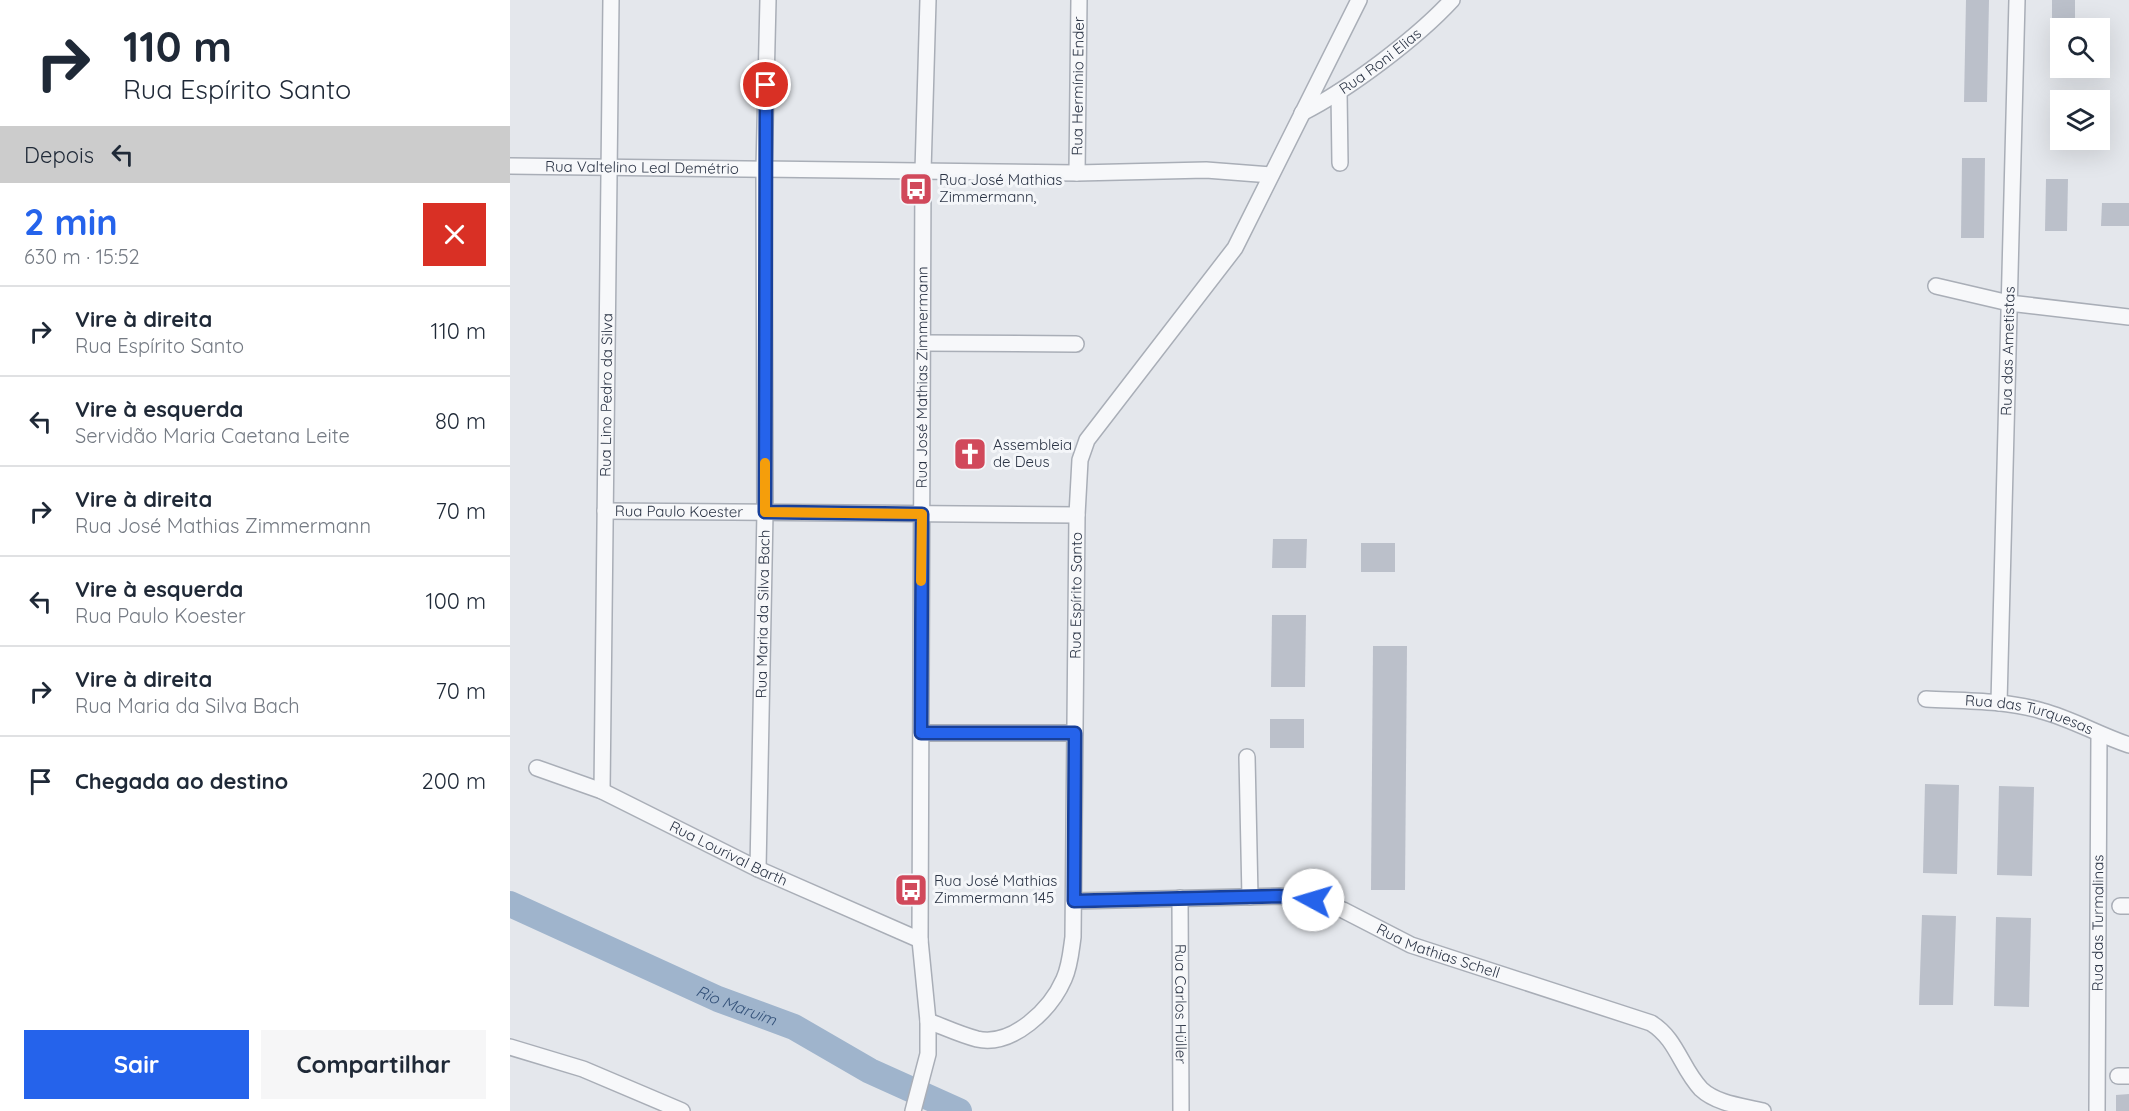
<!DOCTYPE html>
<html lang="pt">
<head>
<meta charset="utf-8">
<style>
	:root { --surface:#fff; --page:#f6f6f7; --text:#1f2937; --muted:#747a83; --line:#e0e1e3; --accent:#2563eb }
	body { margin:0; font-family:Quicksand,sans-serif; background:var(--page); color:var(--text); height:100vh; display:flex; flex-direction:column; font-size:22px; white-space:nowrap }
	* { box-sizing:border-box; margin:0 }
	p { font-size:20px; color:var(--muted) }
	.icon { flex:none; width:33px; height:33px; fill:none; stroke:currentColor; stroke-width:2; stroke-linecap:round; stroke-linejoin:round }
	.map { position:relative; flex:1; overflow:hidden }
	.sheet { display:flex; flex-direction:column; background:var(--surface); width:510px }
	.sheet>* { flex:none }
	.hud { background:#fff; color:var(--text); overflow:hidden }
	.tools { position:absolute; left:1540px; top:18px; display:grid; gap:12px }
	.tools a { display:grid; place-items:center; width:60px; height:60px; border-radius:0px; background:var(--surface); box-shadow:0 6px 24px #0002; font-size:30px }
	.pin { position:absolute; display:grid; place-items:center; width:51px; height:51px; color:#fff; margin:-26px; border:3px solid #fff; border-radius:50%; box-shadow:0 2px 6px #0007 }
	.me { position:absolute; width:66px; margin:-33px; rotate:276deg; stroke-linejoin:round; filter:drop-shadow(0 0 4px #0008) }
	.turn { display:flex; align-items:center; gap:21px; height:126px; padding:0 24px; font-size:27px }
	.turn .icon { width:78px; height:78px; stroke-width:2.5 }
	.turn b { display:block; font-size:42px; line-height:51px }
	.then { display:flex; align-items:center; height:57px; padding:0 24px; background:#0003; gap:12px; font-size:22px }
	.round { display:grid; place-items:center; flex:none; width:63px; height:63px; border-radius:0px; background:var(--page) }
	.overview { display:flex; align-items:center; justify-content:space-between; height:102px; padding:0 24px }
	h1 { font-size:36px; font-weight:700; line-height:45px; color:var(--accent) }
	.button { display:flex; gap:12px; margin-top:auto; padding:12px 24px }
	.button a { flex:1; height:69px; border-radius:0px; background:var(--accent); color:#fff; font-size:24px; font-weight:700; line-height:69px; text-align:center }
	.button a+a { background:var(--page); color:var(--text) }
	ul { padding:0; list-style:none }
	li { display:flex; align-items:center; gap:18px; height:90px; padding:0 24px; border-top:2px solid var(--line) }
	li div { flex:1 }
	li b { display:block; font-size:22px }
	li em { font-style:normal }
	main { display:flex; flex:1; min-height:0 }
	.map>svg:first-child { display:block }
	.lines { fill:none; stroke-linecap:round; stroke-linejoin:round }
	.river { stroke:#9fb4cc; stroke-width:26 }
	.building { fill:#bbc0ca }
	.minor-casing { stroke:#a9aeb7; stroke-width:18 }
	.minor { stroke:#f7f8fa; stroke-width:15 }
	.route-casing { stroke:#184099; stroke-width:15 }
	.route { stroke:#2563eb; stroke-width:10 }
	.slow { stroke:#f59e0b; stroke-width:10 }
	.labels { text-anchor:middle; stroke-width:6; stroke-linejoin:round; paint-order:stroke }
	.street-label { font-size:15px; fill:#2b3445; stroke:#f4f6f9 }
	.poi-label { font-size:15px; fill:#2b3445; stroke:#f4f6f9; text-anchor:start }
	.water-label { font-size:16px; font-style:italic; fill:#34527a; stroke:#f4f6f9 }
</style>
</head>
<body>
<main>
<section class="sheet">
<div class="hud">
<div class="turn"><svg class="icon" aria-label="right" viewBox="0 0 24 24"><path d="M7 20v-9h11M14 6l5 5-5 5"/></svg><div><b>110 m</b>Rua Espírito Santo</div></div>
<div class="then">Depois<svg class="icon" aria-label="left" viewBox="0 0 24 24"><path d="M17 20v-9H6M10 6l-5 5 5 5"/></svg></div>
</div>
<div class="overview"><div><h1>2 min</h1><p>630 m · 15:52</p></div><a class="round" style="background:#d93025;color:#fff"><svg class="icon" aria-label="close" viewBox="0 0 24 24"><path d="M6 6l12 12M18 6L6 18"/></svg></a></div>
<ul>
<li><svg class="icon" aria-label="right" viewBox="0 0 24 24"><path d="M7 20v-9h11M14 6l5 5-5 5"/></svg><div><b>Vire à direita</b><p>Rua Espírito Santo</p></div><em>110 m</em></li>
<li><svg class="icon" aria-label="left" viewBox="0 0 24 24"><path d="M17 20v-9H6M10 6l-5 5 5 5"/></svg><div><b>Vire à esquerda</b><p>Servidão Maria Caetana Leite</p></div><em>80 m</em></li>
<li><svg class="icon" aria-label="right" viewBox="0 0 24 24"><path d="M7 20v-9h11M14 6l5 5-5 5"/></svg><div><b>Vire à direita</b><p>Rua José Mathias Zimmermann</p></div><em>70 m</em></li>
<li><svg class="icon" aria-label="left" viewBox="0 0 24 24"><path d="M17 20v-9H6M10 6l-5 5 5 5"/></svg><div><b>Vire à esquerda</b><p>Rua Paulo Koester</p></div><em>100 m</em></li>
<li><svg class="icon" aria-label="right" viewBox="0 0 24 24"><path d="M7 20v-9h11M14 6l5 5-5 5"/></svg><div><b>Vire à direita</b><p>Rua Maria da Silva Bach</p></div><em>70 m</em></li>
<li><svg class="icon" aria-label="arrive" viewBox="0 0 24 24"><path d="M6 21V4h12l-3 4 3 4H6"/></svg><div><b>Chegada ao destino</b></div><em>200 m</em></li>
</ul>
<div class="button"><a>Sair</a><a>Compartilhar</a></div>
</section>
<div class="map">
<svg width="1619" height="1111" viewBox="0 0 1619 1111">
	<rect width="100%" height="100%" fill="#e4e7ec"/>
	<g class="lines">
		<path class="river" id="s1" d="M0 904 208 999 284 1027 360 1071 449 1111"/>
	</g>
	<g class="building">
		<polygon points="1456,0 1479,0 1477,102 1454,102"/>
		<rect x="1542" y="0" width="23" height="24"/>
		<polygon points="1452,158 1475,158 1474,238 1451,238"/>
		<polygon points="1536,179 1558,179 1557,231 1535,231"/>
		<polygon points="1592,203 1619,203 1619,226 1591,226"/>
		<polygon points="475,444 475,463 445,463 444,445"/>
		<polygon points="763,539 797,539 796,568 762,568"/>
		<rect x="851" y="543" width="34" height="29"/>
		<polygon points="762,615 796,615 795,687 761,687"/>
		<polygon points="863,646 897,646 895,890 861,890"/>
		<rect x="760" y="719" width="34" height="29"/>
		<polygon points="1415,784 1449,785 1447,874 1413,873"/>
		<polygon points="1489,786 1524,787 1522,876 1487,875"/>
		<polygon points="1412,915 1446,916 1443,1005 1409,1005"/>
		<polygon points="1486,917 1521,918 1519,1007 1484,1006"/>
		<polygon points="1619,1094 1619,1111 1606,1111 1606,1095"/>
	</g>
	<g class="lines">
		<g class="minor-casing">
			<g id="minor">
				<polyline points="829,92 830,163"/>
				<path id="s2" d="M792 113C838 90 907 38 942 0"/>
				<path id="s3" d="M0 166 567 173 696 170 761 175"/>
				<path id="s4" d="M567 173 569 0"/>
				<polyline points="1426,286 1499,303 1619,317"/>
				<polyline points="413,343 566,344"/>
				<path id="s5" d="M95 511 567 515"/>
				<path id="s6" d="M1416 699C1454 701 1495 700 1532 711 1562 719 1589 735 1619 745"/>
				<path id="s7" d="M1489 703 1507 0"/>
				<polyline points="411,733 565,733"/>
				<polyline points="737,757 740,897"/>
				<path id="s8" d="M27 768 92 791 248 869 410 940"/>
				<path id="s9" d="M92 791 101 0"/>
				<path id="s10" d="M248 869 255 512 254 169 258 0"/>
				<path id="s11" d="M670 898 671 1111"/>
				<path id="s12" d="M564 901 769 896 803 900 833 910 901 945 1141 1023C1167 1039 1171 1068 1191 1089 1207 1104 1233 1106 1253 1111"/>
				<polyline points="1610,906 1619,906"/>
				<path id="s13" d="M418 1021C434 1027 451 1035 467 1039 503 1047 541 1009 554 979 560 966 561 951 563 937L567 515 570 460 577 440 725 248 849 0"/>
				<polyline points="0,1047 73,1069 172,1111"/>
				<polyline points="1608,1076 1619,1076"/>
				<path id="s14" d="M403 1111 418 1054V1021L410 940 413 171 418 0"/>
				<path id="s15" d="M1587 1111 1589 735"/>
			</g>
		</g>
		<use href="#minor" class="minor"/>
	</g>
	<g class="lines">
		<g class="route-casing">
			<polyline id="route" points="256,85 255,512 412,514 411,733 565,733 564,901 769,896 803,900"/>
		</g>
		<use href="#route" class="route"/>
		<polyline class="slow" points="255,463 255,512 412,514 411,581"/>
	</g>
	<defs>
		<g id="bus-square" transform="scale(1.725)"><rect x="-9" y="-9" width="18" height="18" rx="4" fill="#d1495b" stroke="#f4f6f9"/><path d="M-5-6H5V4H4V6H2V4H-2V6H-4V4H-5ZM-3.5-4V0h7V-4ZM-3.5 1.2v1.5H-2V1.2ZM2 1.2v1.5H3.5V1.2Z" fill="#fff"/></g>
		<g id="church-square" transform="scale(1.725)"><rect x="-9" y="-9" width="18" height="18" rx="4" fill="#d1495b" stroke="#f4f6f9"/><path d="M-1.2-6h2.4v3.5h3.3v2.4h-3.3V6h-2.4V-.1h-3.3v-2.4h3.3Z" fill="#fff"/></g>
	</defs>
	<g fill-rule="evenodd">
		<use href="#bus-square" x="406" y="189"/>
		<use href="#church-square" x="460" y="454"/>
		<use href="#bus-square" x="401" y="890"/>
	</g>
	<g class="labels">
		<g class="street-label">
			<text dy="5" stroke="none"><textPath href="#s2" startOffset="94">Rua Roni Elias</textPath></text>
			<text dy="5" stroke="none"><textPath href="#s4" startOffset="87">Rua Hermínio Ender</textPath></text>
			<text dy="5" stroke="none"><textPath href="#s3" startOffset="132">Rua Valtelino Leal Demétrio</textPath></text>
			<text dy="5" stroke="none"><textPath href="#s7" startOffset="352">Rua das Ametistas</textPath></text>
			<text dy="5" stroke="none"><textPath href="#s14" startOffset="736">Rua José Mathias Zimmermann</textPath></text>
			<text dy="5" stroke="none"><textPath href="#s9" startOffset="396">Rua Lino Pedro da Silva</textPath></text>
			<text dy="5" stroke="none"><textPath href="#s5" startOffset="74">Rua Paulo Koester</textPath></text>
			<text dy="5" stroke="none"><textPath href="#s13" startOffset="550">Rua Espírito Santo</textPath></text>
			<text dy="5" stroke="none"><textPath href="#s10" startOffset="255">Rua Maria da Silva Bach</textPath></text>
			<text dy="5" stroke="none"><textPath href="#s6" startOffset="105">Rua das Turquesas</textPath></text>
			<text dy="5" stroke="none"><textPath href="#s8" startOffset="210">Rua Lourival Barth</textPath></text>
			<text dy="5" stroke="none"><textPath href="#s15" startOffset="188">Rua das Turmalinas</textPath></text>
			<text dy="5" stroke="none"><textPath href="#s12" startOffset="375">Rua Mathias Schell</textPath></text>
			<text dy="5" stroke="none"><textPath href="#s11" startOffset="106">Rua Carlos Hüller</textPath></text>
		</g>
		<g class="poi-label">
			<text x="429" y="185">Rua José Mathias<tspan x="429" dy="17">Zimmermann,</tspan></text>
			<text x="483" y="450">Assembleia<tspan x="483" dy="17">de Deus</tspan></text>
			<text x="424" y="886">Rua José Mathias<tspan x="424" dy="17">Zimmermann 145</tspan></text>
		</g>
		<g class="water-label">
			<text dy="6" stroke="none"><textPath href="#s1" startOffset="248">Rio Maruim</textPath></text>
		</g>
	</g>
</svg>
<div class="tools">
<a><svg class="icon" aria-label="search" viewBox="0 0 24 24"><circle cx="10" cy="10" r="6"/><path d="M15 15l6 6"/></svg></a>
<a><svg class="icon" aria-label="layers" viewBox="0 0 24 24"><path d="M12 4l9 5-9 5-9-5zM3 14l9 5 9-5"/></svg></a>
</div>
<div class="pin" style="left:256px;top:85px;background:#d93025"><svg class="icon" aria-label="arrive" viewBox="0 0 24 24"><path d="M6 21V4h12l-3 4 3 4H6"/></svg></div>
<svg class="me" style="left:803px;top:900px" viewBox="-20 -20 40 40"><circle r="19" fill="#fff"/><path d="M0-13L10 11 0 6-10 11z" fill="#2563eb"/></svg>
</div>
</main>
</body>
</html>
